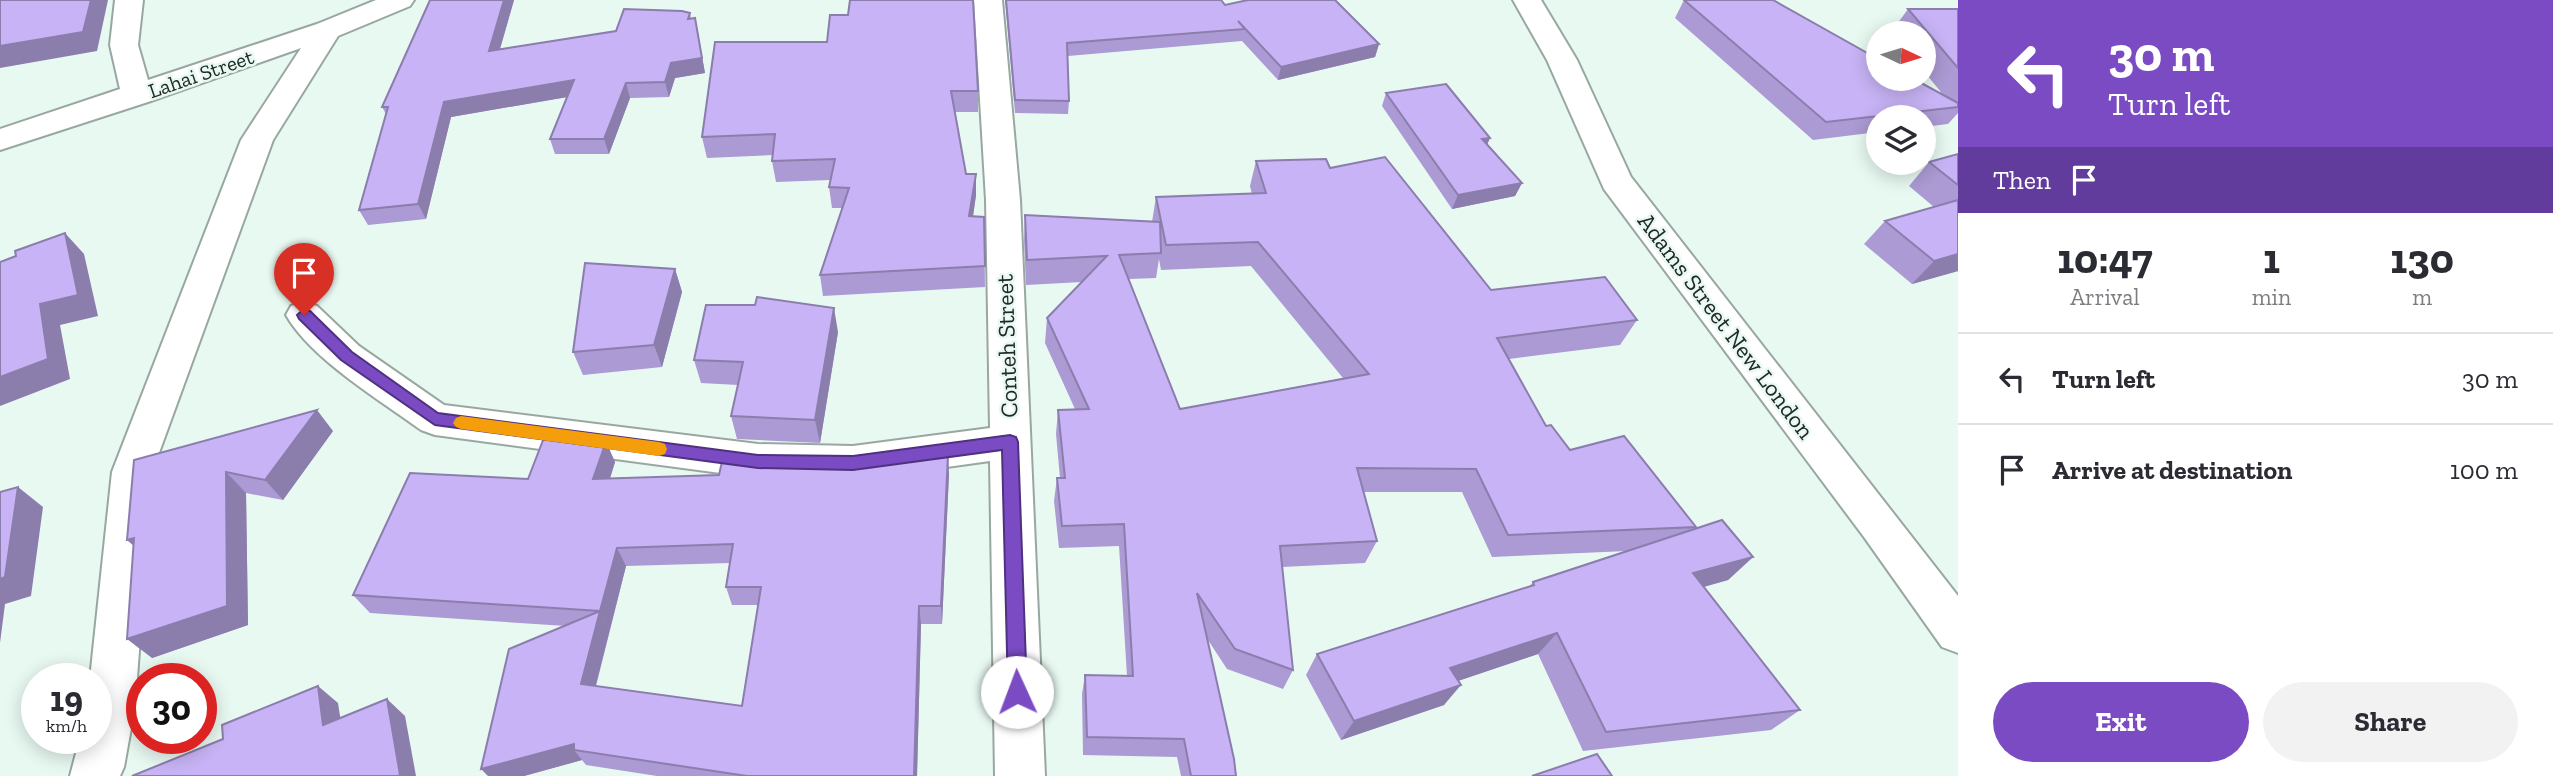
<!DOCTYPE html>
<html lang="en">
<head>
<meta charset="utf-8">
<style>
	:root { --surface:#fff; --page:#f2f2f3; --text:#2b2b33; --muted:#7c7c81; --line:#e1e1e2; --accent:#7a4bc3 }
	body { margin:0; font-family:"Zilla Slab",serif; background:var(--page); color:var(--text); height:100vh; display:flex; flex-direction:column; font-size:26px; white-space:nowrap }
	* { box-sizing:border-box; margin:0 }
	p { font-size:23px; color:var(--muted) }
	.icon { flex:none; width:38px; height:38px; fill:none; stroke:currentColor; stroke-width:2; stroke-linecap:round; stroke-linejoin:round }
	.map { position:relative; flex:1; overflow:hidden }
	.drawer { display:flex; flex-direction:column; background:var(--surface); width:595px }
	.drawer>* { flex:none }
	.banner { background:#7a4bc3; color:#fff; overflow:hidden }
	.needle { width:46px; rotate:94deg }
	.buttons { position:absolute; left:1866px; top:21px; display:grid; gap:14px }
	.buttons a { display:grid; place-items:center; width:70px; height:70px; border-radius:50%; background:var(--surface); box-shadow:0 4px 18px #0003; font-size:35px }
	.speed { position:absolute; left:21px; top:663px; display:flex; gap:14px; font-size:35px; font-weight:700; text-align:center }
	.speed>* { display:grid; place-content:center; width:91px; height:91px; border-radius:50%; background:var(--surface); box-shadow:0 4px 18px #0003; line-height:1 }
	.speed small { font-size:18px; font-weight:400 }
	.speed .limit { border:10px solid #d22; background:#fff; color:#111 }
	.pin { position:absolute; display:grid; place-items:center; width:60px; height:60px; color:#fff; margin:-72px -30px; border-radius:50% 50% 50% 0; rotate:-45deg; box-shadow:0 0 7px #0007 }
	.pin .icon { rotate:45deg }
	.me { position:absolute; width:77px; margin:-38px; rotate:358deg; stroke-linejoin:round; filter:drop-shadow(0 0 5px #0008) }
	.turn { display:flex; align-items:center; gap:24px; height:147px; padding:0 35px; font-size:32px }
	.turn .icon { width:91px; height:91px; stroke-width:2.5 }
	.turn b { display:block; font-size:49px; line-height:60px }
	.then { display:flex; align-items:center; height:66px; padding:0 35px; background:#0003; gap:14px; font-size:26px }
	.eta { display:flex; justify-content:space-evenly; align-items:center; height:119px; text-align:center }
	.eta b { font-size:42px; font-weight:700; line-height:49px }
	.button { display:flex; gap:14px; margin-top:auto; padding:14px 35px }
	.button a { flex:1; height:80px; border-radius:42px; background:var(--accent); color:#fff; font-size:28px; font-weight:700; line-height:80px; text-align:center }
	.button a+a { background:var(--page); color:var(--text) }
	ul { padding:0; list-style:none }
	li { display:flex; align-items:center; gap:21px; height:91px; padding:0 35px; border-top:2px solid var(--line) }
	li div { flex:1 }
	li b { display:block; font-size:26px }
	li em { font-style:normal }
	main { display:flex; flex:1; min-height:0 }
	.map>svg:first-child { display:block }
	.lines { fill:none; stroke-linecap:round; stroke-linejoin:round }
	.street-casing { stroke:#98a8a1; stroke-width:4 }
	.street { fill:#fff; fill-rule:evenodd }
	.wall { fill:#ab9ad3; fill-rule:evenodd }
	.shaded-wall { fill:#8b7dac }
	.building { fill:#c7b3f5; stroke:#8b7dac; stroke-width:2 }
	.route { fill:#7a4bc3; stroke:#4f317f; stroke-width:2 }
	.slow { fill:#f59e0b }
	.labels { text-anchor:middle; stroke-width:5; stroke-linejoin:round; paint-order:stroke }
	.far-street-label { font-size:21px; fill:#222826; stroke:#e8f9f2 }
	.street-label { font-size:24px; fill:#222826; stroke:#e8f9f2 }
</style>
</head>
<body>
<main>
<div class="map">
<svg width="1958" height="776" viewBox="0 0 1958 776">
	<rect width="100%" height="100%" fill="#e8f9f2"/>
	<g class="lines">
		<g class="street-casing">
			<g id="street">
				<polygon points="115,0 143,0 138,45 148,80 317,24 376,0 414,0 410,6 338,36 273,140 152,472 135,706 124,767 120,776 70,776 80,738 96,738 96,679 90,679 112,472 241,140 301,48 148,102 0,150 0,129 120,89 110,45"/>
				<path d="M974 0H1002L1020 200 1045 776H995L990 461 853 480 758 478 435 435 421 430C380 400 311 359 286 315L291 306 304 302 317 306 359 346 444 405 758 444 853 446 990 428 986 200Z"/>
				<polygon points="1513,0 1541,0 1577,60 1631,177 1958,596 1958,653 1942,647 1864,537 1604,189 1547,60"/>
			</g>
		</g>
		<use href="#street" class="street"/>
	</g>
	<g class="wall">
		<polygon points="514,0 500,49 616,31 690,13 691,19 695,18 705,73 675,78 669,97 630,98 609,154 555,154 550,139 567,97 451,117 426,219 368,225 359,210 386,114 382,107"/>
		<polygon points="1005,0 1221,0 1225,5 1379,44 1375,57 1278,80 1242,41 1068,56 1069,101 1068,114 1015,113"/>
		<polygon points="1684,0 1944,96 1923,70 1923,33 1894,33 1892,31 1908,9 1958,9 1958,113 1948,124 1923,127 1923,117 1878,117 1878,132 1813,140 1675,18"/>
		<polygon points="715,42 978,91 978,112 955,112 966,174 976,174 976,195 973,216 984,217 985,287 823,296 820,275 843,208 832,208 829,187 830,180 776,182 772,161 773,155 707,158 702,137"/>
		<polygon points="1386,93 1490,138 1487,145 1522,183 1515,196 1452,209 1382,106"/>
		<polygon points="1958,154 1958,271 1912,284 1864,244 1885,221 1934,207 1909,186 1929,162"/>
		<path d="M1256 161 1330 168 1491 290 1637 320 1620 345 1509 359 1546 426 1570 450 1696 527 1694 529 1753 557 1728 580 1704 587 1800 710 1771 730 1583 751 1538 654 1458 681 1444 705 1341 740 1306 675 1317 654 1530 586 1533 582 1627 551 1492 557 1462 492H1364L1377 541 1365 563 1282 567 1293 670 1283 689 1227 669 1208 640 1236 776H1181L1177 757 1083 755 1082 694 1085 675 1127 676 1119 546 1059 548 1054 501 1057 478H1060L1056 434 1058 410 1075 409 1045 343 1047 318 1082 282 1026 285 1024 240 1025 215 1152 222 1156 197 1252 194 1250 186ZM1159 259 1161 270 1251 266 1343 378 1180 409 1129 279 1156 278Z"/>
		<polygon points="675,269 682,292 662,367 583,375 573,352"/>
		<polygon points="838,332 820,443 737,439 731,416 738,385 701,383 694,360"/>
		<polygon points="333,431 283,500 246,493 248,625 152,658 134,460"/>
		<path d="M606 442 615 462 610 479 719 475 752 461 949 474 942 624H921L917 776H657L586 765 582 760 524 776H488L566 626 370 613 353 595 528 479ZM730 563 726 587 732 605H758L742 706 596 686 626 566Z"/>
	</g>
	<g class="shaded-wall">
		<polygon points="91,0 108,0 97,51 0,68 0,46"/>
		<polygon points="504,0 514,0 495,66 489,51"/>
		<polygon points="695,18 705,73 675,78 669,97 665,82 671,63"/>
		<polygon points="1379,44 1375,57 1278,80 1281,67"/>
		<polygon points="574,80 579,95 451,117 426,219 418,204 444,102"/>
		<polygon points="626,83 630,98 609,154 604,139"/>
		<polygon points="1490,138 1484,151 1482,139"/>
		<polygon points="976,174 976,195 970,237 969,216"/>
		<polygon points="1522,183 1515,196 1452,209 1458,195"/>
		<polygon points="65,233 84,254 98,316 60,325 70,379 0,406 0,377"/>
		<polygon points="1958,254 1958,271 1912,284 1934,261"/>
		<polygon points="675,269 682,292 662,367 654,345"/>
		<polygon points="834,308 838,332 820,443 815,420"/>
		<polygon points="317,410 333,431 283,500 265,480"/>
		<polygon points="606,442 615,462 603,499 593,479"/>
		<polygon points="948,454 949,474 942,624 941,606"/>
		<polygon points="226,472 246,493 248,625 152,658 127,639"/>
		<polygon points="18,487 43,507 31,596 5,604 0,643 0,579"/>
		<polygon points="134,538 150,560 127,540"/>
		<polygon points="617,548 626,566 610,629 600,611"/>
		<polygon points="1753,557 1728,580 1670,596 1693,573"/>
		<polygon points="919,606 921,624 917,776 914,776"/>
		<polygon points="600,611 610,629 592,700 581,684"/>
		<polygon points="1557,633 1538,654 1434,689 1450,668"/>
		<polygon points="1461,685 1444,705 1341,740 1354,721"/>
		<polygon points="318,686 338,703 344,742 323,725"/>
		<polygon points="387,699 405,716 416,776 398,776"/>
		<polygon points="574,744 574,750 582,760 524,776 488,776 481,769"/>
	</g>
	<g class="building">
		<polygon points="0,0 91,0 83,32 0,46"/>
		<polygon points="430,0 504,0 489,51 616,31 624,9 682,11 690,13 688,19 695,18 702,58 671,63 665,82 626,83 604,139 550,139 574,80 444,102 418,204 359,210 388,107 382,107"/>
		<polygon points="850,0 973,0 978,91 951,91 966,174 976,174 969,216 984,217 985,266 820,275 849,188 829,187 835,159 772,161 775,134 702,137 715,42 827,42 830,15 848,15"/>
		<polygon points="1006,0 1221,0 1225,5 1248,0 1335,0 1379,44 1281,67 1238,21 1245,29 1067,43 1069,101 1015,100"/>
		<polygon points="1684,0 1773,0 1878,59 1878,79 1914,79 1958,103 1958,107 1826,122"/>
		<polygon points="1908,9 1958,9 1958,68"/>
		<polygon points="1446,84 1490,138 1482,139 1522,183 1458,195 1386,93"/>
		<polygon points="1958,154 1958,185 1929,162"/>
		<polygon points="1385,157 1491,290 1605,277 1637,320 1497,338 1546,426 1551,425 1570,450 1624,436 1696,527 1508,535 1476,469 1357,468 1377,541 1280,546 1293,670 1235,649 1197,593 1234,759 1236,776 1191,776 1184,739 1087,737 1085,675 1133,676 1124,524 1062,526 1057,478 1065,478 1058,410 1089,409 1047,318 1107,256 1027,260 1025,215 1160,222 1161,253 1119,255 1180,409 1369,374 1258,242 1166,245 1156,197 1266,193 1256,161 1326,159 1330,168"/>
		<polygon points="1958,200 1958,254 1934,261 1885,221"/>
		<polygon points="65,233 78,295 40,304 48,359 0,377 0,262 16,256 15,251"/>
		<polygon points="585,263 675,269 654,345 573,352"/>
		<polygon points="757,297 834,308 815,420 731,416 743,362 694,360 706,305 755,305"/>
		<polygon points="317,410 265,480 226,472 227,606 127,639 134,538 127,540 134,460"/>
		<polygon points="545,435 606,442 593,479 719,475 723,457 752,461 850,463 915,454 948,454 941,606 919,606 914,776 747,776 574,750 574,744 481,769 509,649 600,611 581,684 742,706 761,587 726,587 733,544 617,548 600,611 353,595 410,473 528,479"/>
		<polygon points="18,487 5,577 0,579 0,492"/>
		<polygon points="1722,520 1753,557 1693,573 1800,710 1606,732 1557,633 1450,668 1461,685 1354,721 1317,654 1534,585 1533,582"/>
		<polygon points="318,686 323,725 387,699 400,775 398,776 132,776 223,739 222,725"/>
		<polygon points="1597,754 1612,776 1532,776"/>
	</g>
	<polygon class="route" points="304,309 310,311 352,352 438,413 758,455 853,456 1010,435 1016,437 1018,442 1027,692 1024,699 1017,702 1011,699 1008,692 1002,450 853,470 758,468 435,425 341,360 299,319 297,315"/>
	<polygon class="slow" points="461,416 659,442 665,444 667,449 665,454 659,456 461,429 456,427 453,423 456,418"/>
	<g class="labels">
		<g class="far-street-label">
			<text transform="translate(201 74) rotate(-19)" y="7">Lahai Street</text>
		</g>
		<g class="street-label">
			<text transform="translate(1726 326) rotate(53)" y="8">Adams Street New London</text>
			<text transform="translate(1007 346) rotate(-92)" y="8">Conteh Street</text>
		</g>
	</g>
</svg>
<div class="buttons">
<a><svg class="needle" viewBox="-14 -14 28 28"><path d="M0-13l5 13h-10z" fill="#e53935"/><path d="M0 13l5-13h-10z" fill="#7c7c81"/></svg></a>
<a><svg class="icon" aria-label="layers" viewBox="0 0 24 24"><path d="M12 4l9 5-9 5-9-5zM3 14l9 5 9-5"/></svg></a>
</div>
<div class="speed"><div>19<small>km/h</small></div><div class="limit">30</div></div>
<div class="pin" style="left:304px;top:315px;background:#d93025"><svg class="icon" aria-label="arrive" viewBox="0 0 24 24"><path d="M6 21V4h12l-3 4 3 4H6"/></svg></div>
<svg class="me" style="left:1017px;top:692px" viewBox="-20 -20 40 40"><circle r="19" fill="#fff"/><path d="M0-13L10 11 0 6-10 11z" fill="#7a4bc3"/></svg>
</div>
<section class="drawer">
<div class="banner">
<div class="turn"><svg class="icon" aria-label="left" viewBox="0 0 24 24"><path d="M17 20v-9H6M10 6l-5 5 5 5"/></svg><div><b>30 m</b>Turn left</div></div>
<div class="then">Then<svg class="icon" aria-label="arrive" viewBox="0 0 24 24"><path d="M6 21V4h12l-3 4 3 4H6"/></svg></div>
</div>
<div class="eta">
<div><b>10:47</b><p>Arrival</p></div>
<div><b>1</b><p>min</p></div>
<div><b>130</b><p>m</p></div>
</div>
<ul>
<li><svg class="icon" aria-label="left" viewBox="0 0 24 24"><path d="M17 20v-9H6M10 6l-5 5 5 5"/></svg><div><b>Turn left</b></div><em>30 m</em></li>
<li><svg class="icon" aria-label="arrive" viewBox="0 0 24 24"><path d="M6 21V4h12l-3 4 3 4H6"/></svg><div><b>Arrive at destination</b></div><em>100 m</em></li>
</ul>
<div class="button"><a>Exit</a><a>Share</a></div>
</section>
</main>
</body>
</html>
